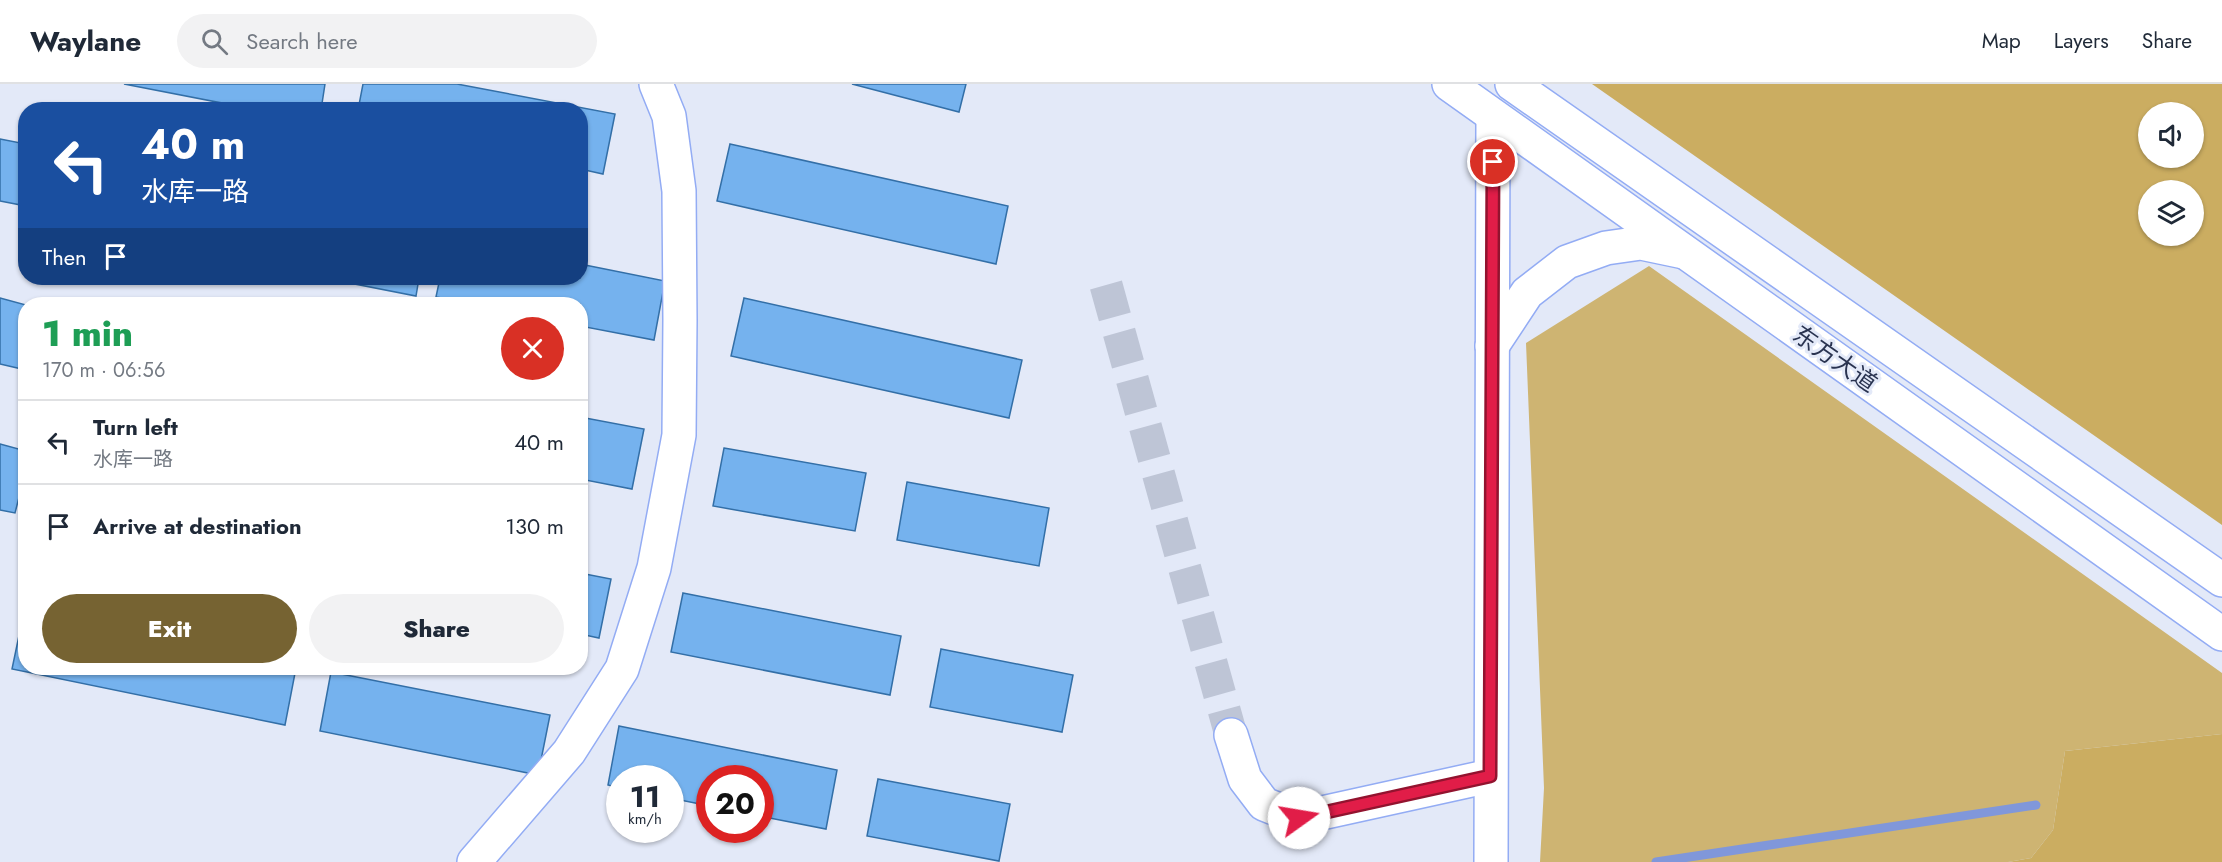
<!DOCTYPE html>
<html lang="en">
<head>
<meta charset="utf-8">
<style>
	:root { --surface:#fff; --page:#f2f2f3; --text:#1f2937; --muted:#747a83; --line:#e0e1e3; --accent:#766332 }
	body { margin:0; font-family:Jost,"Noto Sans SC",sans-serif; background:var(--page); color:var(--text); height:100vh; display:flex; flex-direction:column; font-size:22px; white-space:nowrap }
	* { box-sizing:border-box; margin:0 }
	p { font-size:20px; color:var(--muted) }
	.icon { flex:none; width:33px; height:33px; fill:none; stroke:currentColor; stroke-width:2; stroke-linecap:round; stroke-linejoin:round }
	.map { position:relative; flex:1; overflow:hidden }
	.panel { position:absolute; left:18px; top:213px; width:570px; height:378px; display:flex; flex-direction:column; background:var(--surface); border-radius:24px; box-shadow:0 2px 4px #0004 }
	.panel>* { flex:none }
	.top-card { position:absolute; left:18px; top:18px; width:570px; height:183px; border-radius:24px; box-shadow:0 2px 4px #0004; background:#1a4fa0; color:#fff; overflow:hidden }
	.tools { position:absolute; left:2138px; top:18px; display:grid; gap:12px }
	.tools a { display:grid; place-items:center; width:66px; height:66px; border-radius:50%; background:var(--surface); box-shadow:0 2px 4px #0004; font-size:30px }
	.speed { position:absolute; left:606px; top:681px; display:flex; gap:12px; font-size:30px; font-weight:700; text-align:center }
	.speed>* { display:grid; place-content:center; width:78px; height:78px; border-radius:50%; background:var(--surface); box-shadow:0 2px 4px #0004; line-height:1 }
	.speed small { font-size:15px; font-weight:400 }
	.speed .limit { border:9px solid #d22; background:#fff; color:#111 }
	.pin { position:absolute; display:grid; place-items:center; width:51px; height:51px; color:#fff; margin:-26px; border:3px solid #fff; border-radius:50%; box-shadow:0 2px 6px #0007 }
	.me { position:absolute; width:66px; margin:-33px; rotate:77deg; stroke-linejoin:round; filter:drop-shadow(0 0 4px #0008) }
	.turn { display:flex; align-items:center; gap:21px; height:126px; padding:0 24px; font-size:27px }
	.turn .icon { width:78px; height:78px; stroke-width:2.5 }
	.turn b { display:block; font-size:42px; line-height:51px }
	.then { display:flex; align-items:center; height:57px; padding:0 24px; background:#0003; gap:12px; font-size:22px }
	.round { display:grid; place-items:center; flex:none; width:63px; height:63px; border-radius:32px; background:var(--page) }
	.overview { display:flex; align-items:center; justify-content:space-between; height:102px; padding:0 24px }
	h1 { font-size:36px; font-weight:800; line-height:45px; color:#1e9e55 }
	.action { display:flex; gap:12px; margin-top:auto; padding:12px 24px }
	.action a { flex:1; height:69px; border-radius:36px; background:var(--accent); color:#fff; font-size:24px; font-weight:800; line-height:69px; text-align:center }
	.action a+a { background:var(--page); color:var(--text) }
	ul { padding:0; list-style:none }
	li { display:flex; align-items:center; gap:18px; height:84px; padding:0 24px; border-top:2px solid var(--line) }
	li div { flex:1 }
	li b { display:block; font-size:22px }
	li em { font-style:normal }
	header { display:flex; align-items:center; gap:36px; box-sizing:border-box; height:84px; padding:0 30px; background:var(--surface); border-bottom:2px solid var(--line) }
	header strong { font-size:28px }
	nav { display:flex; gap:33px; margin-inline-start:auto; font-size:21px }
	.search { width:420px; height:54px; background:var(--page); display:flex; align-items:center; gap:15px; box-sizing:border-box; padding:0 21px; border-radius:33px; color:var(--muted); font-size:22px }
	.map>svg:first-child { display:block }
	.green { fill:#ceb472 }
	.forest { fill:#cbad61; fill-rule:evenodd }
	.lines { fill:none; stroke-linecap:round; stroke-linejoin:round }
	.stream { stroke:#8097da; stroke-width:9 }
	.building { fill:#75b2ee; stroke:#336fa7; stroke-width:1.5 }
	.minor-tunnel { stroke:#bec5d6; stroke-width:33; stroke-dasharray:33 16; stroke-linecap:butt }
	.minor-casing { stroke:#93acf4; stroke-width:36 }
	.major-casing { stroke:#93acf4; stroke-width:36 }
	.minor { stroke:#fff; stroke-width:33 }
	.major { stroke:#fff; stroke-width:33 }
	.route-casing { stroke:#92132f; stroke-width:15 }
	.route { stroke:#e11d48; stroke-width:10 }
	.labels { text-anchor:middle; stroke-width:6; stroke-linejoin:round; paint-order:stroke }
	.street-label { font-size:24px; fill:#293350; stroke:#e3e9f8 }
</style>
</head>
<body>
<header>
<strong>Waylane</strong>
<div class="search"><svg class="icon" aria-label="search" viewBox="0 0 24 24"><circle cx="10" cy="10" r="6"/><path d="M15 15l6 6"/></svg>Search here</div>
<nav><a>Map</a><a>Layers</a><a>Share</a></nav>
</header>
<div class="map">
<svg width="2222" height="778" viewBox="0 0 2222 778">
	<rect width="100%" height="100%" fill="#e3e9f8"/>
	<polygon class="green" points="1649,182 2222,589 2222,650 2065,667 2053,746 2031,774 2008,778 1540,778 1544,704 1526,259"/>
	<g class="forest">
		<path d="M1592 0H2222V441ZM2148 28H2193V74H2148ZM2148 106H2193V152H2148Z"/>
		<polygon points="2222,650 2222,778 2008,778 2031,774 2053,746 2065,667"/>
	</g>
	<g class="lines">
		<polyline class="stream" points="1656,778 2036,721"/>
	</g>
	<g class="building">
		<polygon points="124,0 325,0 321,26 258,26"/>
		<polygon points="363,0 457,0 615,30 603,90 580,85 580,26 358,26"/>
		<polygon points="852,0 966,0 959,28"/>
		<polygon points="0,55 26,60 26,122 0,117"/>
		<polygon points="730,60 1008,122 996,180 717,117"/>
		<polygon points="580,180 665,197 654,256 580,242 580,220 475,220 436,213 440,194 580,194"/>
		<polygon points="324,194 419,194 416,212"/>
		<polygon points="0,214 26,221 26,286 0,280"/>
		<polygon points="744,214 1022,276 1009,334 731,272"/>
		<polygon points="580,333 644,345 632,405 580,395"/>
		<polygon points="0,360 26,367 26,386 15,429 0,426"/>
		<polygon points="724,364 866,389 855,447 713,422"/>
		<polygon points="907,398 1049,424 1039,482 897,456"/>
		<polygon points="580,489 611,495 599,554 580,550"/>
		<polygon points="683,509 901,552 890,611 671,568"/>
		<polygon points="25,523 26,584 296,584 285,641 12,585"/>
		<polygon points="941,565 1073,591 1062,648 930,623"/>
		<polygon points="331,588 550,631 538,691 320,647"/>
		<polygon points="619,642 837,686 826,745 760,732 760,694 710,694 710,722 670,714 670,694 620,694 620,704 608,701"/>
		<polygon points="878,695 1010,720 999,777 867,752"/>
	</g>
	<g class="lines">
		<polyline class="minor-tunnel" points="1106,201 1231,651"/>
		<g class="minor-casing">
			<g id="minor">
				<polyline points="1492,262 1527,209 1567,178 1606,164 1641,159 1684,168"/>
				<polyline points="1231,651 1245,695 1264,720 1299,734 1490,692"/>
				<polyline points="474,778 569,668 622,585 654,484 679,351 680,236 679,107 669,32 656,0"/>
				<polyline points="1491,778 1493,32"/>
			</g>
		</g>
		<g class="major-casing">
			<g id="major">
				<polyline points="1449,0 2222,550"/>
				<polyline points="1512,0 2222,496"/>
			</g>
		</g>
		<use href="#minor" class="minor"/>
		<use href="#major" class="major"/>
	</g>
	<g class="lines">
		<g class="route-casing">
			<polyline id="route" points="1299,734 1490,692 1493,78"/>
		</g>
		<use href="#route" class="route"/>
	</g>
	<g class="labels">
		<g class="street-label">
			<text transform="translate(1835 275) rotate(35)" y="8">东方大道</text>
		</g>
	</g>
</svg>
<div class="tools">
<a><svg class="icon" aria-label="sound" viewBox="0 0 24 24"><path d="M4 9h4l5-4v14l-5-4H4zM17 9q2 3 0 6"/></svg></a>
<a><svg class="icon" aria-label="layers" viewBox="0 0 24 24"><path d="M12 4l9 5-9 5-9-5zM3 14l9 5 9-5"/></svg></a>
</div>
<div class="speed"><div>11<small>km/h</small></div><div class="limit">20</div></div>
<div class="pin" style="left:1493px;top:78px;background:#d93025"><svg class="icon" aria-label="arrive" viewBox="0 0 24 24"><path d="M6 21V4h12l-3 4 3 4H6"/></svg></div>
<svg class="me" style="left:1299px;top:734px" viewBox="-20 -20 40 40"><circle r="19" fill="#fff"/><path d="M0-13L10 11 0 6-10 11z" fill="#e11d48"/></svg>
<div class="top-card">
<div class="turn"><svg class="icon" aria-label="left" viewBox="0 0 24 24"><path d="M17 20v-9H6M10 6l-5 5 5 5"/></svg><div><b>40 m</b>水库一路</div></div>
<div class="then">Then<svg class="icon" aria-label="arrive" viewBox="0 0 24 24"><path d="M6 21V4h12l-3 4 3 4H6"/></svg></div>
</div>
<section class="panel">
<div class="overview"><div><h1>1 min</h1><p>170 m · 06:56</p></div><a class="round" style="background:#d93025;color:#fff"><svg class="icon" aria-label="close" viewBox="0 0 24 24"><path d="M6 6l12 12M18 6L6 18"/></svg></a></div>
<ul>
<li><svg class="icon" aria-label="left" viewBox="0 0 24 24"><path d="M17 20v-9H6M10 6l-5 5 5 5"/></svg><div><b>Turn left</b><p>水库一路</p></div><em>40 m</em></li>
<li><svg class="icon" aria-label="arrive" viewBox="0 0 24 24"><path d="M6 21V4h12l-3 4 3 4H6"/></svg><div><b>Arrive at destination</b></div><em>130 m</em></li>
</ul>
<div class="action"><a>Exit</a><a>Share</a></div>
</section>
</div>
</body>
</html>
